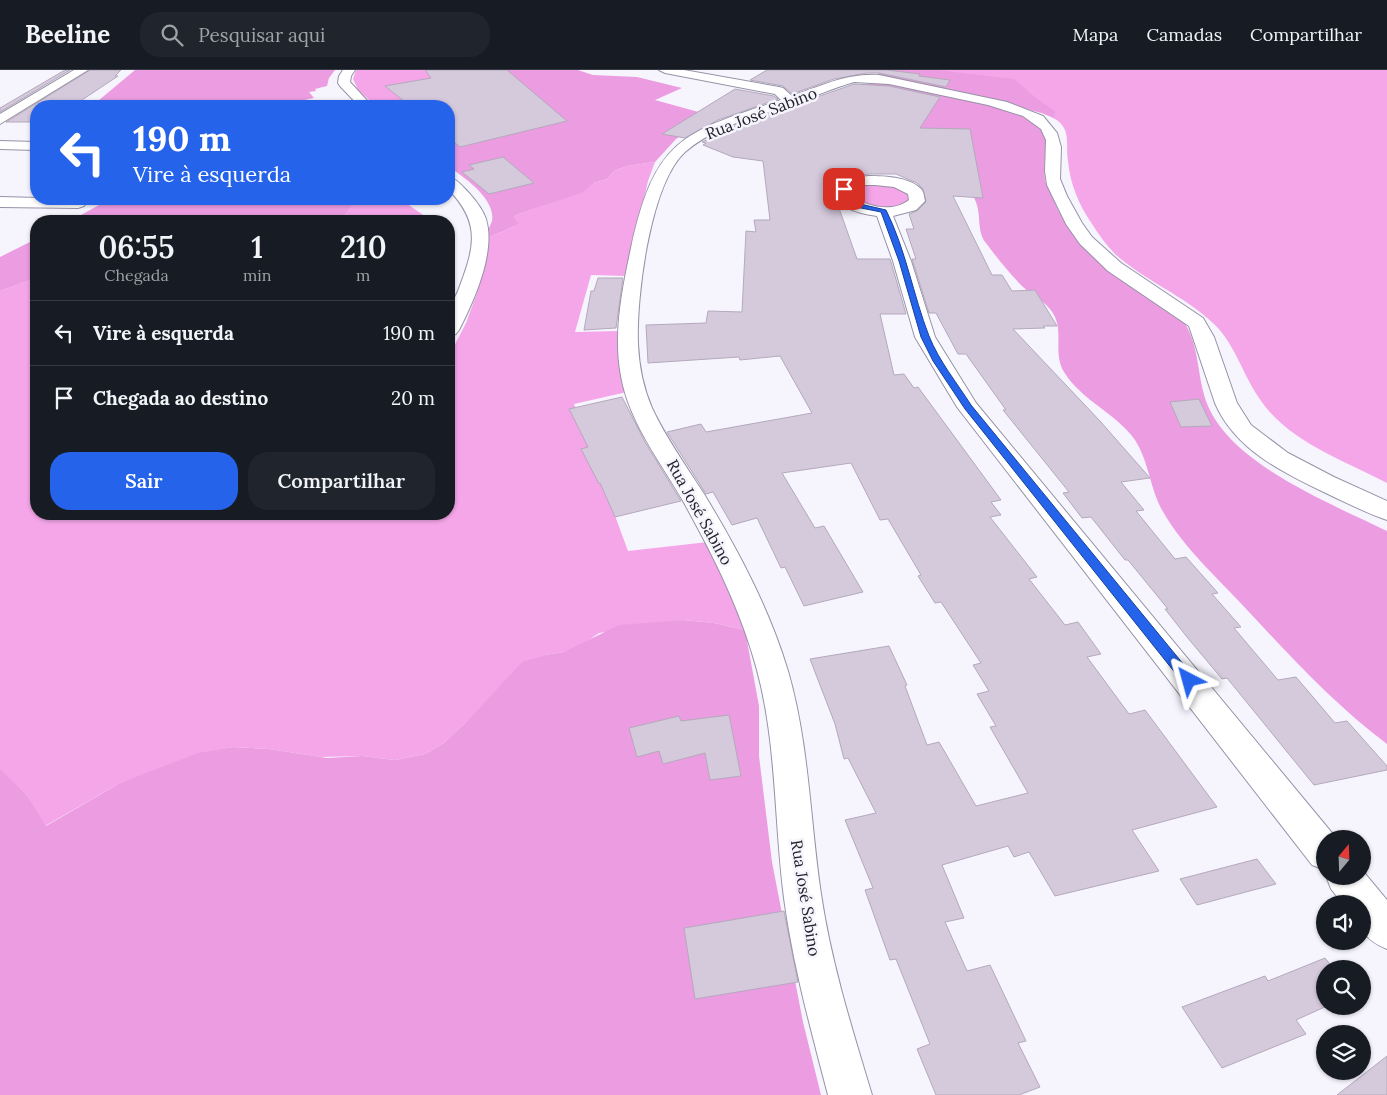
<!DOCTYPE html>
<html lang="pt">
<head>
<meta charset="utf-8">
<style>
	:root { --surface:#171b24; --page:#20242c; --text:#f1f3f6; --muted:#9ea1a6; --line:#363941; --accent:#2563eb }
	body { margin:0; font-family:Lora,serif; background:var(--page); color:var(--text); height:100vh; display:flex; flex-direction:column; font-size:19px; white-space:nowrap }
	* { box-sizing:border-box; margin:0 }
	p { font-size:16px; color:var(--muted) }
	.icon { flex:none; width:28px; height:28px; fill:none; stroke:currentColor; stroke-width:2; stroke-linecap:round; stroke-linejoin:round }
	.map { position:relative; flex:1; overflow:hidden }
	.drawer { position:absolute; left:30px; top:145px; width:425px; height:305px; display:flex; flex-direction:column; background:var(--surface); border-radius:20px; box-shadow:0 1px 4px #0004 }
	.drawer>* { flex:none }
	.hud { position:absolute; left:30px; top:30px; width:425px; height:105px; border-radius:20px; box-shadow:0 1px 4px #0004; background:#2563eb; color:#fff; overflow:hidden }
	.needle { width:32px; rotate:19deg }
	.fabs { position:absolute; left:1316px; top:760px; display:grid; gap:10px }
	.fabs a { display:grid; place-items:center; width:55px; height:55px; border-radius:50%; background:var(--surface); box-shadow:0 1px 4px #0004; font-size:25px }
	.pin { position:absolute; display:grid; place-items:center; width:42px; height:42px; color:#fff; margin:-21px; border-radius:10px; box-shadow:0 2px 8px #0006 }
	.me { position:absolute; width:55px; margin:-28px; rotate:321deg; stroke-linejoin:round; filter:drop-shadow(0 0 4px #0008) }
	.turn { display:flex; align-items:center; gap:18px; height:105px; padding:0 20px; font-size:22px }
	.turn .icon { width:65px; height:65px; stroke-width:2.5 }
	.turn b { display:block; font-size:35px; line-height:42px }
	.eta { display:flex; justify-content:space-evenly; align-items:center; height:85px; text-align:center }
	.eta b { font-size:30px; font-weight:600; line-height:35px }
	.cta { display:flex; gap:10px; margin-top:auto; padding:10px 20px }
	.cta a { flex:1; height:58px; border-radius:20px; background:var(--accent); color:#fff; font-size:20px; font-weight:600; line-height:58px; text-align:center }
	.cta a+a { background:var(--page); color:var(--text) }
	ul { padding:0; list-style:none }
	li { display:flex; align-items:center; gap:15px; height:65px; padding:0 20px; border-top:1px solid var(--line) }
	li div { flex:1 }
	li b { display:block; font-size:19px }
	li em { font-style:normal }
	header { display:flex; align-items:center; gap:30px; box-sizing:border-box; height:70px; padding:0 25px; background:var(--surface); border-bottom:1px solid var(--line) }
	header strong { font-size:24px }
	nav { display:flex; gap:28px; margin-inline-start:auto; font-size:18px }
	.search { width:350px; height:45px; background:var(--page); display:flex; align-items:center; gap:12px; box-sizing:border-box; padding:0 18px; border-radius:20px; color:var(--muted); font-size:19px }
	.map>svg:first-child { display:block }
	.green { fill:#f5a6e9 }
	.forest { fill:#ec9ce1 }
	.building { fill:#d5c9dc; stroke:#b4a9bc }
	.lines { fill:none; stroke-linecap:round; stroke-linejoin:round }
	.street-casing { stroke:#9692a7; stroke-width:2 }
	.street { fill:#fff; fill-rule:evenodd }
	.route { fill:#2563eb; stroke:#184099 }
	.labels { text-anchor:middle; stroke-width:5; stroke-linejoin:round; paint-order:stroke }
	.street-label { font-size:16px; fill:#232129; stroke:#f6f5fe }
</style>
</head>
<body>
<header>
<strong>Beeline</strong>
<div class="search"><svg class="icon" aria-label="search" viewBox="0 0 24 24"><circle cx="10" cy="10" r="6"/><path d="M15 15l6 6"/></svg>Pesquisar aqui</div>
<nav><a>Mapa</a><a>Camadas</a><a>Compartilhar</a></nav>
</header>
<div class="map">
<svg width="1387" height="1025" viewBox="0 0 1387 1025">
	<rect width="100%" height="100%" fill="#f6f5fe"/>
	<g class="green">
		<polygon points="356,0 428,0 439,11 416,29 400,36 376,36 358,20 353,9"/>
		<path d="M883 0H1387V413C1343 390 1287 371 1259 328 1243 305 1235 274 1214 254 1185 226 1145 211 1115 184 1106 175 1099 165 1092 154 1079 135 1070 114 1068 91 1066 81 1069 67 1064 58 1060 50 1050 46 1042 43Z"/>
		<polygon points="655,92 648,111 626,206 591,205 575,262 619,261 627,322 574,334 628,481 708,472 745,560 714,553 683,550 599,563 580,576 564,582 545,585 522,593 464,654 444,673 425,684 395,690 362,686 320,687 269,679 233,677 207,682 120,713 45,756 27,725 0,700 0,221 36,208 36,444 449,444 449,286 466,253 477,223 485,169 515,156 514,148 516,145 581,123 594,113 607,109 614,101 627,96"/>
		<polygon points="867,112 907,118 911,133 884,139 858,134 848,121"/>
		<polygon points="358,129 400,129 432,151 335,151 346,144"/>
	</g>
	<g class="forest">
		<polygon points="135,0 335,0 329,8 327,16 315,19 316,21 309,22 314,28 295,32 299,36 92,36"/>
		<path d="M428 0H578L593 5 637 7 682 18 655 30 713 46 676 69 655 92 627 96 614 101 607 109 594 113 582 123 516 145 514 148 518 153 515 156 485 169C486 163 490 157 492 151 496 129 464 107 449 97V36H400L438 21Z"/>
		<polygon points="883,0 937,0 1014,9 1036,28 1055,41 1054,48 1042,43 999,32 874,7"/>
		<path d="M871 13H887L1000 37 1024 46 1043 59 1046 73 1044 99 1045 111 1059 142 1081 174 1182 249C1201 275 1196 308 1208 336 1234 396 1332 434 1387 461V674C1335 635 1292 588 1248 541 1218 508 1184 479 1162 440 1150 418 1149 392 1135 370 1116 343 1082 331 1064 302 1053 283 1063 265 1055 247 1048 232 1034 227 1023 217 1009 203 997 188 986 173 976 161 982 144 975 130 973 124 968 119 964 114L860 16Z"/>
		<polygon points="110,129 358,129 346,144 335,151 70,151"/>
		<polygon points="36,169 36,208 0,221 0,187"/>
		<polygon points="683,550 714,553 745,560 759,636 759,686 772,792 803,952 821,1025 0,1025 0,699 27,725 46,756 120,713 198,683 233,677 269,679 327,688 362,686 395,690 425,684 444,673 464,654 522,592 545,585 564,582 619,555"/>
	</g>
	<g class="building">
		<polygon points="65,0 70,0 0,42 0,38"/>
		<polygon points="90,0 121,0 115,6 118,6 73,36 36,36 36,52 6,52"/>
		<polygon points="425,0 507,0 567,51 460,77 449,68 449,36 410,36 385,16 431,8"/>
		<polygon points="767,0 887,0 920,4 919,6 950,10 946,17 879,3 867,3 834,9 792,24 783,16 750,10"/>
		<polygon points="854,14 889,16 940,27 920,58 970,59 983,128 953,126 992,205 1002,205 1012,221 1035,220 1057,256 1043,256 1045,258 1013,259 1100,351 1150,408 1121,412 1144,440 1136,441 1175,489 1186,487 1218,523 1212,524 1241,557 1234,558 1278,610 1296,607 1335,653 1347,651 1387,696 1387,700 1314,715 1227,608 1222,609 1187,567 1165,539 1168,539 1128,490 1125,490 1091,447 1082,448 1063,423 1069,422 1003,340 1006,340 966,284 958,284 936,243 929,243 912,189 916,189 906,159 914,159 909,144 917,141 926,132 923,119 917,113 896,104 869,104 829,110 857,189 890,189 891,192 906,244 880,244 894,305 904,304 914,318 918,317 1001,430 991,432 1001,445 990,447 1037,507 1029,509 1065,555 1078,552 1101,584 1087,587 1129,644 1145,640 1217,737 1132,760 1159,801 1055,826 1029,782 1014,787 1008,776 942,795 964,848 945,852 967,901 990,895 1026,971 1018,973 1040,1017 1019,1025 936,1025 917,979 930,974 896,889 890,890 865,820 873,818 845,750 876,743 848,688 844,689 835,654 810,589 889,576 907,615 905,616 927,675 939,672 976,736 1028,723 990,657 996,656 977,624 989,621 973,595 981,593 941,532 935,533 918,506 921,505 888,449 880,450 851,393 782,403 815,458 824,456 863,522 804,536 785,497 781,498 757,448 732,455 713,422 706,424 667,362 701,354 706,362 812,343 780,286 740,290 739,287 648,293 646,255 706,253 708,241 742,242 746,161 756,162 754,150 770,150 763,91 733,87 703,75 706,73 702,72 737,55"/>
		<polygon points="735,19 774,26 778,29 718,50 685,68 662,64"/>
		<polygon points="503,87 534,113 489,124 462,102 474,99 469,95"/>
		<polygon points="598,208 623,208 616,258 584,260 591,221 594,221"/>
		<polygon points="622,327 645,372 681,431 615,447 600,413 599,414 581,379 588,377 569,339"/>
		<polygon points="1199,329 1212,356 1181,357 1170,332"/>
		<polygon points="729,645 741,706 710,710 705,683 663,694 659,681 637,687 629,658 679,646 681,651"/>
		<polygon points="1257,789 1276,814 1197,835 1180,809"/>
		<polygon points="784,841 798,912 695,929 684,858"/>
		<polygon points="1325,888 1334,899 1325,899 1325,936 1327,936 1296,950 1306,964 1222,998 1182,937 1265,906 1268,911"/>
		<polygon points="1387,986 1387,1025 1337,1025"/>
	</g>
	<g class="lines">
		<g class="street-casing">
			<g id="street">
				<polygon points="74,0 88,0 0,54 0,44"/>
				<polygon points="343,0 355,0 351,6 350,12 372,36 359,36 340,16 338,13 339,6"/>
				<path d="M659 0H684L779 17 783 18 792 26C821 16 847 3 879 5L1007 32 1043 46 1057 63 1061 77 1060 109 1067 126 1082 153 1092 167 1121 193 1203 248 1214 267 1237 333 1251 355 1288 383 1334 407 1387 431V450C1369 444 1351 435 1334 427 1288 405 1236 382 1215 333L1189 256 1108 201 1080 174 1066 154 1047 115 1045 101 1046 70 1041 59 1023 46 988 35 889 14 854 12C833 18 813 27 793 34 756 47 715 56 685 82 650 114 636 228 638 274 639 296 643 317 652 338 666 368 686 396 704 424 738 480 769 538 788 601 809 673 810 750 821 824 831 892 852 959 872 1025H828C811 960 793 895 784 828 774 752 777 674 757 600 741 540 713 485 683 431 660 391 629 352 621 306 613 264 622 220 631 178 655 69 681 63 781 30L775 24 665 3Z"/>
				<polygon points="0,71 36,72 36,80 0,79"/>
				<path d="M869 106C884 106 910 107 921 119 924 122 924 127 925 131L916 140 893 146 911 191 935 267 976 333 1337 769H1325V800L1312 795 957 337 915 267 893 191 877 146C862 144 838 139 835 122 844 110 855 107 869 106ZM875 115 894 117 908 124 909 130C893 143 866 137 851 125V122L862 115Z"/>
				<path d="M449 107C457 109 463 117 469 123 476 131 483 140 486 149 496 182 474 231 459 260L456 264 449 266C449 259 447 249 449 242 450 235 455 228 458 221 474 179 482 154 449 120Z"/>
				<polygon points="0,127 80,129 86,133 84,136 78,138 0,137"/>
				<path d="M1362 800 1387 830V879C1361 868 1362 860 1362 834H1343L1331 819 1326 806H1362Z"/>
			</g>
		</g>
		<use href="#street" class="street"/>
	</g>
	<path class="route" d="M842 118H846L848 126 856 133 886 140C906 180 913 225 929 266 939 291 957 313 971 335L1193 606 1195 610 1193 614 1189 615 1184 614 965 339 933 291 921 267 899 191 881 142 851 136 841 127Z"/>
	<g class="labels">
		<g class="street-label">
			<text transform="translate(761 43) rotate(-21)" y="6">Rua José Sabino</text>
			<text transform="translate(700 442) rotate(61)" y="6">Rua José Sabino</text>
			<text transform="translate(806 828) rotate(81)" y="6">Rua José Sabino</text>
		</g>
	</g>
</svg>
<div class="fabs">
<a><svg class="needle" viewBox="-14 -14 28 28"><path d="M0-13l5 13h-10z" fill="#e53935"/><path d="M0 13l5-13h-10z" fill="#9ea1a6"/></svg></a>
<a><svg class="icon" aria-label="sound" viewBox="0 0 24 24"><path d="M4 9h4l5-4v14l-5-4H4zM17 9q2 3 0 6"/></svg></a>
<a><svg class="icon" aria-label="search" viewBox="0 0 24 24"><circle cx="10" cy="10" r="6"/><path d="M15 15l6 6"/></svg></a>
<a><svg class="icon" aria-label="layers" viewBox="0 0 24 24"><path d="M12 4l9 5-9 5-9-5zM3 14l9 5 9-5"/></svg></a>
</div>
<div class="pin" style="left:844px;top:119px;background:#d93025"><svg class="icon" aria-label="arrive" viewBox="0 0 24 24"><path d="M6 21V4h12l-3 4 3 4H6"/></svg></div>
<svg class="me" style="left:1189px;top:610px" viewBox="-20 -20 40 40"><path d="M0-17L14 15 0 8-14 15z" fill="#2563eb" stroke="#fff" stroke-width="4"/></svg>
<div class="hud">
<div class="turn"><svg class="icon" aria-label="left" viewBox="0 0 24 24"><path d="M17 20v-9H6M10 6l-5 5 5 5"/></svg><div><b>190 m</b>Vire à esquerda</div></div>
</div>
<section class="drawer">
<div class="eta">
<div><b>06:55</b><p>Chegada</p></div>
<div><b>1</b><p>min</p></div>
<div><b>210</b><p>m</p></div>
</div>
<ul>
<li><svg class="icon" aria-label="left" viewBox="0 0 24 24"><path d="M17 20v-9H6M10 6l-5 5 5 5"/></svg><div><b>Vire à esquerda</b></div><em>190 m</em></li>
<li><svg class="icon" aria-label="arrive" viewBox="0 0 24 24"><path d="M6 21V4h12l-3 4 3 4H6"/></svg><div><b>Chegada ao destino</b></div><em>20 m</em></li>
</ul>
<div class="cta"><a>Sair</a><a>Compartilhar</a></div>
</section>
</div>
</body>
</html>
